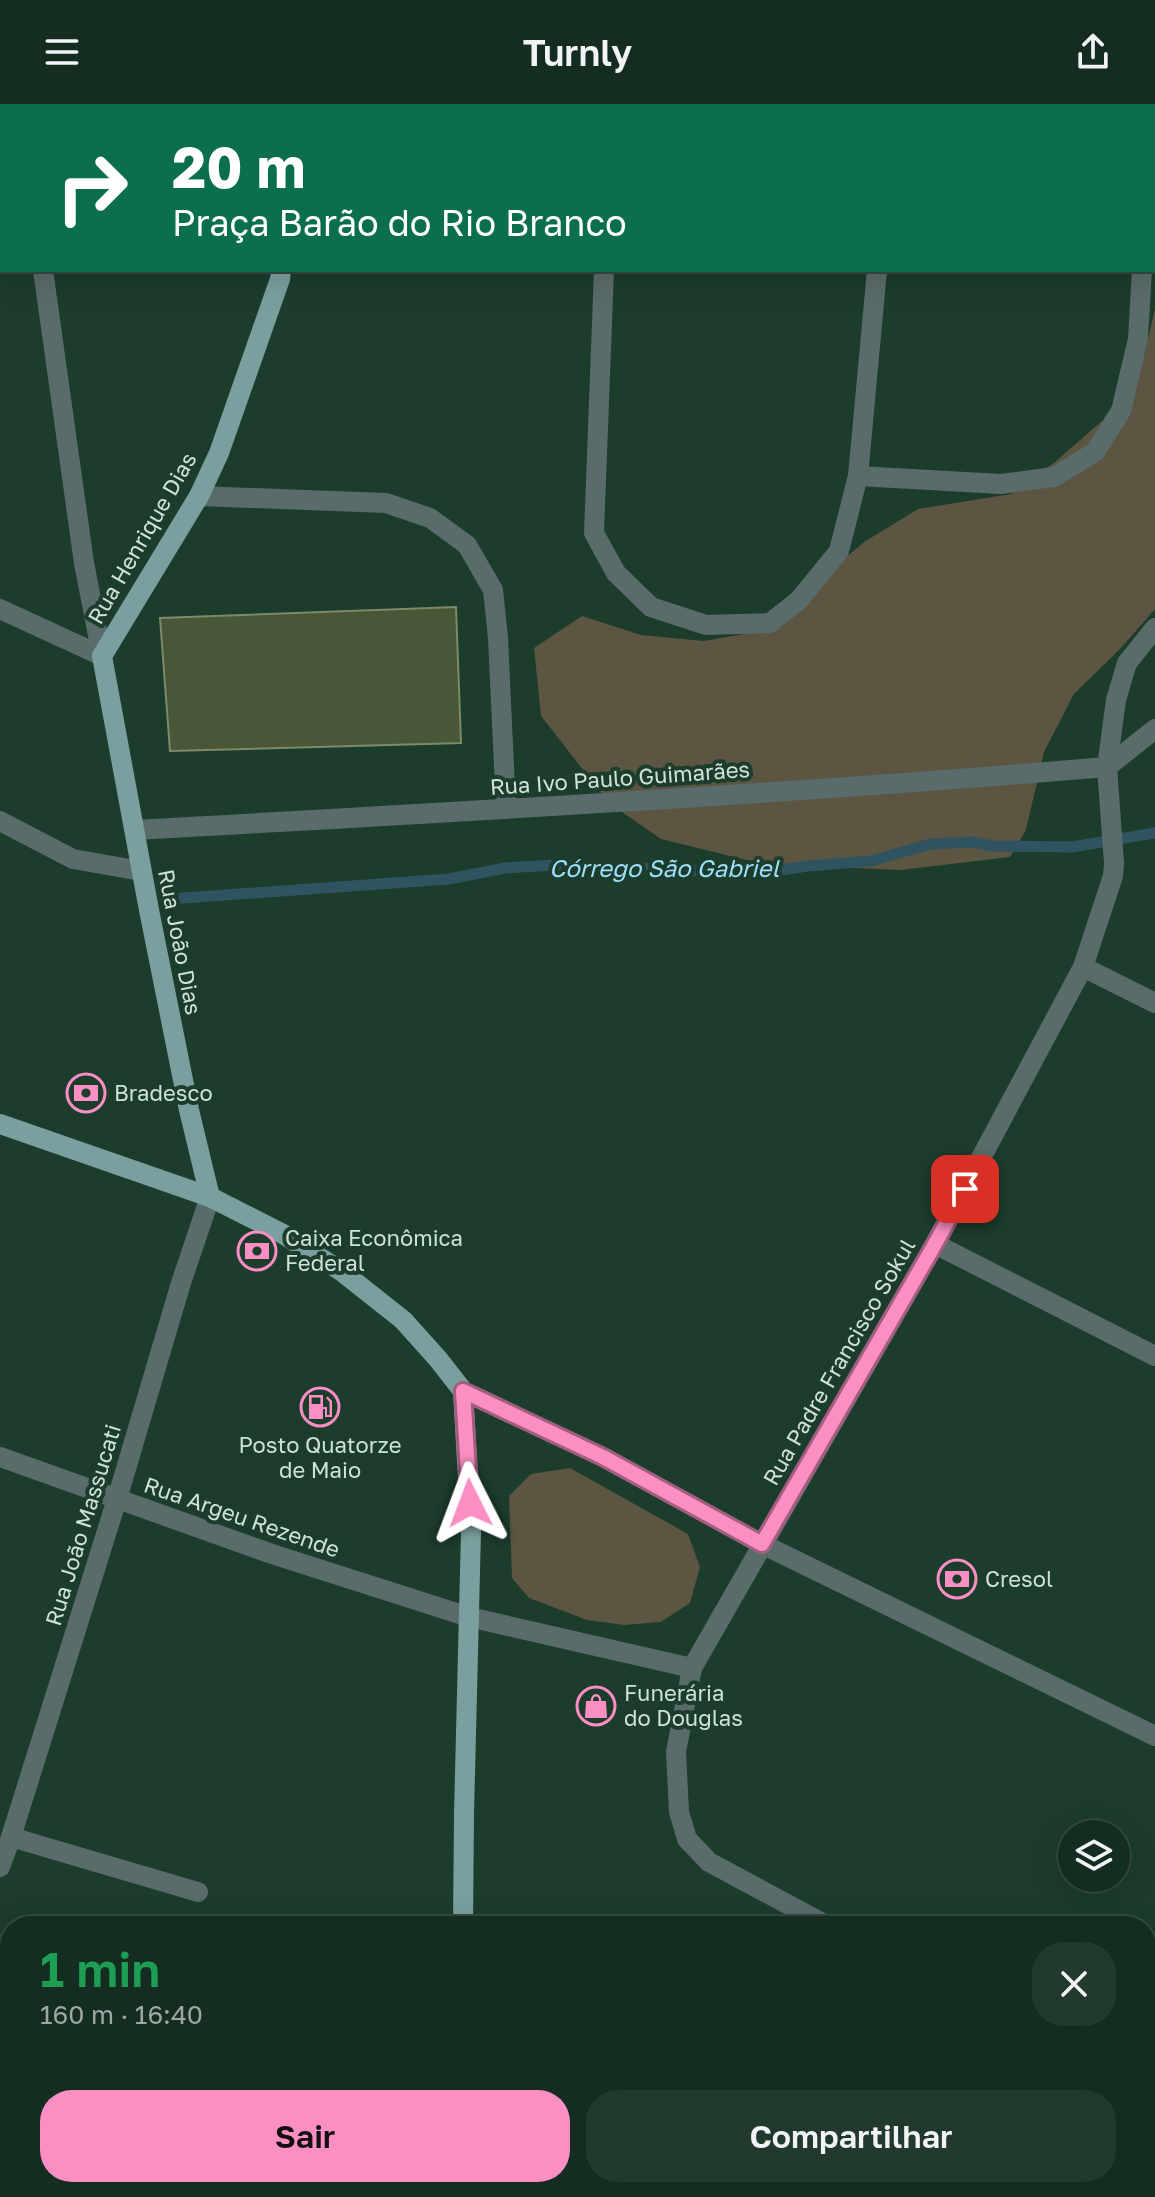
<!DOCTYPE html>
<html lang="pt">
<head>
<meta charset="utf-8">
<style>
	:root { --surface:#152d21; --page:#22392e; --text:#f1f3f6; --muted:#9da8a5; --line:#34493f; --accent:#fb8fc4 }
	body { margin:0; font-family:"Golos Text",sans-serif; background:var(--page); color:var(--text); height:100vh; display:flex; flex-direction:column; font-size:30px; white-space:nowrap }
	* { box-sizing:border-box; margin:0 }
	p { font-size:26px; color:var(--muted) }
	.icon { flex:none; width:44px; height:44px; fill:none; stroke:currentColor; stroke-width:2; stroke-linecap:round; stroke-linejoin:round }
	.map { position:relative; flex:1; overflow:hidden }
	.drawer { position:absolute; left:0px; top:1812px; width:1156px; height:282px; display:flex; flex-direction:column; background:var(--surface); border-radius:32px 32px 0 0; box-shadow:0 8px 32px #0002,0 0 0 2px var(--line) }
	.drawer>* { flex:none }
	.guide { position:absolute; left:0px; top:0px; width:1156px; height:168px; box-shadow:0 8px 32px #0002,0 0 0 2px var(--line); background:#0b6e4f; color:#fff; overflow:hidden }
	.controls { position:absolute; left:1058px; top:1716px; display:grid; gap:16px }
	.controls a { display:grid; place-items:center; width:72px; height:72px; border-radius:50%; background:var(--surface); box-shadow:0 8px 32px #0002,0 0 0 2px var(--line); font-size:40px }
	.pin { position:absolute; display:grid; place-items:center; width:68px; height:68px; color:#fff; margin:-34px; border-radius:16px; box-shadow:0 4px 12px #0006 }
	.me { position:absolute; width:88px; margin:-44px; rotate:357deg; stroke-linejoin:round; filter:drop-shadow(0 0 6px #0008) }
	.turn { display:flex; align-items:center; gap:28px; height:168px; padding:0 40px; font-size:36px }
	.turn .icon { width:104px; height:104px; stroke-width:2.5 }
	.turn b { display:block; font-size:56px; line-height:68px }
	.round { display:grid; place-items:center; flex:none; width:84px; height:84px; border-radius:32px; background:var(--page) }
	.summary { display:flex; align-items:center; justify-content:space-between; height:136px; padding:0 40px }
	h1 { font-size:48px; font-weight:600; line-height:60px; color:#1e9e55 }
	.button { display:flex; gap:16px; margin-top:auto; padding:16px 40px }
	.button a { flex:1; height:92px; border-radius:32px; background:var(--accent); color:#111; font-size:32px; font-weight:600; line-height:92px; text-align:center }
	.button a+a { background:var(--page); color:var(--text) }
	header { display:flex; justify-content:space-between; align-items:center; height:104px; padding:0 40px; background:var(--surface); font-size:36px; font-weight:600 }
	.map>svg:first-child { display:block }
	.green { fill:#5b5542 }
	.lines { fill:none; stroke-linecap:round; stroke-linejoin:round }
	.stream { stroke:#305362; stroke-width:11 }
	.building { fill:#4a5638; stroke:#7d8a6a; stroke-width:2 }
	.minor { stroke:#596b6a; stroke-width:20 }
	.major { stroke:#7a9f9e; stroke-width:20 }
	.route-casing { stroke:#a35d7f; stroke-width:20 }
	.route { stroke:#fb8fc4; stroke-width:14 }
	.labels { text-anchor:middle; stroke-width:8; stroke-linejoin:round; paint-order:stroke }
	.street-label { font-size:22px; fill:#d0e2d7; stroke:#1c3c2c }
	.poi-label { font-size:22px; fill:#d0e2d7; stroke:#1c3c2c; text-anchor:start }
	.water-label { font-size:24px; font-style:italic; fill:#9ddffb; stroke:#1c3c2c }
</style>
</head>
<body>
<header><svg class="icon" aria-label="menu" viewBox="0 0 24 24"><path d="M4 6h16M4 12h16M4 18h16"/></svg>Turnly<svg class="icon" aria-label="share" viewBox="0 0 24 24"><path d="M12 15V3M7 8l5-5 5 5M5 13v7h14v-7"/></svg></header>
<div class="map">
<svg width="1155" height="2093" viewBox="0 0 1155 2093">
	<rect width="100%" height="100%" fill="#1c3c2c"/>
	<g class="green">
		<polygon points="1155,205 1155,505 1120,545 1074,590 1044,648 1026,726 1010,753 901,766 763,760 661,735 609,699 541,612 534,544 582,512 641,531 704,537 782,523 821,474 864,438 918,405 1011,390 1055,358 1103,316 1144,253"/>
		<polygon points="570,1364 688,1430 700,1463 690,1499 661,1518 624,1521 587,1516 529,1494 512,1474 509,1392 531,1370"/>
	</g>
	<g class="lines">
		<polyline class="stream" points="170,795 449,775 505,764 554,761 666,765 752,770 808,762 871,757 931,740 972,738 992,742 1072,743 1155,729"/>
	</g>
	<polygon class="building" points="456,503 461,639 170,647 160,514"/>
	<g class="lines">
		<g class="minor">
			<polyline points="20,0 20,2"/>
			<polyline points="1103,0 1105,2"/>
			<polyline points="610,2 610,0"/>
			<polyline points="892,2 892,0"/>
			<polyline points="1154,85 1155,85"/>
			<polyline points="43,166 84,459 102,552"/>
			<polyline points="604,166 594,429 616,469 651,503 706,521 770,519 799,496 839,447 858,372 877,166"/>
			<polyline points="858,372 1001,380 1054,373 1095,348 1121,307 1138,235 1142,166"/>
			<polyline points="199,392 386,399 430,414 467,441 493,486 498,534 506,705"/>
			<polyline points="0,505 102,552"/>
			<polyline points="1107,663 1155,625"/>
			<polyline points="0,717 73,755 141,767"/>
			<path d="M135 726C459 708 783 690 1107 663"/>
			<polyline points="1083,863 1155,899"/>
			<polyline points="935,1140 1155,1252"/>
			<polyline points="463,1287 603,1353 762,1440 1155,1632"/>
			<polyline points="0,1353 272,1450 469,1513 692,1564 935,1140 1083,863 1113,772 1114,759 1107,663 1116,596 1127,559 1155,524"/>
			<polyline points="692,1564 676,1648 679,1708 687,1735 709,1758 828,1822"/>
			<polyline points="11,1733 198,1788"/>
			<polyline points="0,1763 11,1733 117,1395 181,1179 210,1093"/>
			<polyline points="1146,1994 1155,1999"/>
			<polyline points="0,2058 10,2061"/>
			<polyline points="75,2084 101,2093"/>
		</g>
		<g class="major">
			<polyline points="295,2 295,0"/>
			<polyline points="0,1020 210,1093 283,1130 341,1167 403,1216 438,1255 463,1287 471,1427 464,1710 463,1822"/>
			<polyline points="210,1093 189,1006 149,806 102,552 199,392 219,349 280,175 281,166"/>
			<polyline points="513,2084 516,2093"/>
		</g>
	</g>
	<g class="lines">
		<g class="route-casing">
			<polyline id="route" points="470,1399 463,1287 603,1353 762,1440 935,1140 965,1085"/>
		</g>
		<use href="#route" class="route"/>
	</g>
	<defs>
		<g id="bank-ring" transform="scale(2)"><circle r="9.5" fill="#1c3c2c" stroke="#fb8fc4" stroke-width="1.5"/><path d="M-6-4H6V4H-6ZM0-2.3a2.3 2.3 0 1 0 0 4.6a2.3 2.3 0 1 0 0-4.6Z" fill="#fb8fc4"/></g>
		<g id="fuel-ring" transform="scale(2)"><circle r="9.5" fill="#1c3c2c" stroke="#fb8fc4" stroke-width="1.5"/><path d="M-5.5-6h7V0h2V4h1.3V-2.5L3-4.5l.8-.8L6-3V5H2.5V1h-1V6h-7ZM-4.2-4.7v3.2H.2V-4.7Z" fill="#fb8fc4"/></g>
		<g id="shop-ring" transform="scale(2)"><circle r="9.5" fill="#1c3c2c" stroke="#fb8fc4" stroke-width="1.5"/><path d="M-5-2.5h2.3a2.7 3.5 0 0 1 5.4 0H5L5.5 6h-11ZM-1.5-2.5h3a1.5 2.3 0 0 0-3 0Z" fill="#fb8fc4"/></g>
	</defs>
	<g fill-rule="evenodd">
		<use href="#bank-ring" x="86" y="989"/>
		<use href="#bank-ring" x="257" y="1147"/>
		<use href="#fuel-ring" x="320" y="1303"/>
		<use href="#bank-ring" x="957" y="1475"/>
		<use href="#shop-ring" x="596" y="1602"/>
	</g>
	<g class="labels">
		<g class="street-label">
			<text transform="translate(142 434) rotate(-60)" y="8">Rua Henrique Dias</text>
			<text transform="translate(620 674) rotate(-4)" y="8">Rua Ivo Paulo Guimarães</text>
			<text transform="translate(180 838) rotate(79)" y="8">Rua João Dias</text>
			<text transform="translate(839 1258) rotate(-60)" y="8">Rua Padre Francisco Sokul</text>
			<text transform="translate(242 1413) rotate(19)" y="8">Rua Argeu Rezende</text>
			<text transform="translate(83 1421) rotate(-73)" y="8">Rua João Massucati</text>
		</g>
		<g class="poi-label">
			<text x="114" y="997">Bradesco</text>
			<text x="285" y="1142">Caixa Econômica<tspan x="285" dy="25">Federal</tspan></text>
			<text x="320" y="1349" text-anchor="middle">Posto Quatorze<tspan x="320" dy="25">de Maio</tspan></text>
			<text x="985" y="1483">Cresol</text>
			<text x="624" y="1597">Funerária<tspan x="624" dy="25">do Douglas</tspan></text>
		</g>
		<g class="water-label">
			<text x="664" y="773">Córrego São Gabriel</text>
		</g>
	</g>
</svg>
<div class="controls">
<a><svg class="icon" aria-label="layers" viewBox="0 0 24 24"><path d="M12 4l9 5-9 5-9-5zM3 14l9 5 9-5"/></svg></a>
</div>
<div class="pin" style="left:965px;top:1085px;background:#d93025"><svg class="icon" aria-label="arrive" viewBox="0 0 24 24"><path d="M6 21V4h12l-3 4 3 4H6"/></svg></div>
<svg class="me" style="left:470px;top:1399px" viewBox="-20 -20 40 40"><path d="M0-17L14 15 0 8-14 15z" fill="#fb8fc4" stroke="#fff" stroke-width="4"/></svg>
<div class="guide">
<div class="turn"><svg class="icon" aria-label="right" viewBox="0 0 24 24"><path d="M7 20v-9h11M14 6l5 5-5 5"/></svg><div><b>20 m</b>Praça Barão do Rio Branco</div></div>
</div>
<section class="drawer">
<div class="summary"><div><h1>1 min</h1><p>160 m · 16:40</p></div><a class="round"><svg class="icon" aria-label="close" viewBox="0 0 24 24"><path d="M6 6l12 12M18 6L6 18"/></svg></a></div>
<div class="button"><a>Sair</a><a>Compartilhar</a></div>
</section>
</div>
</body>
</html>
